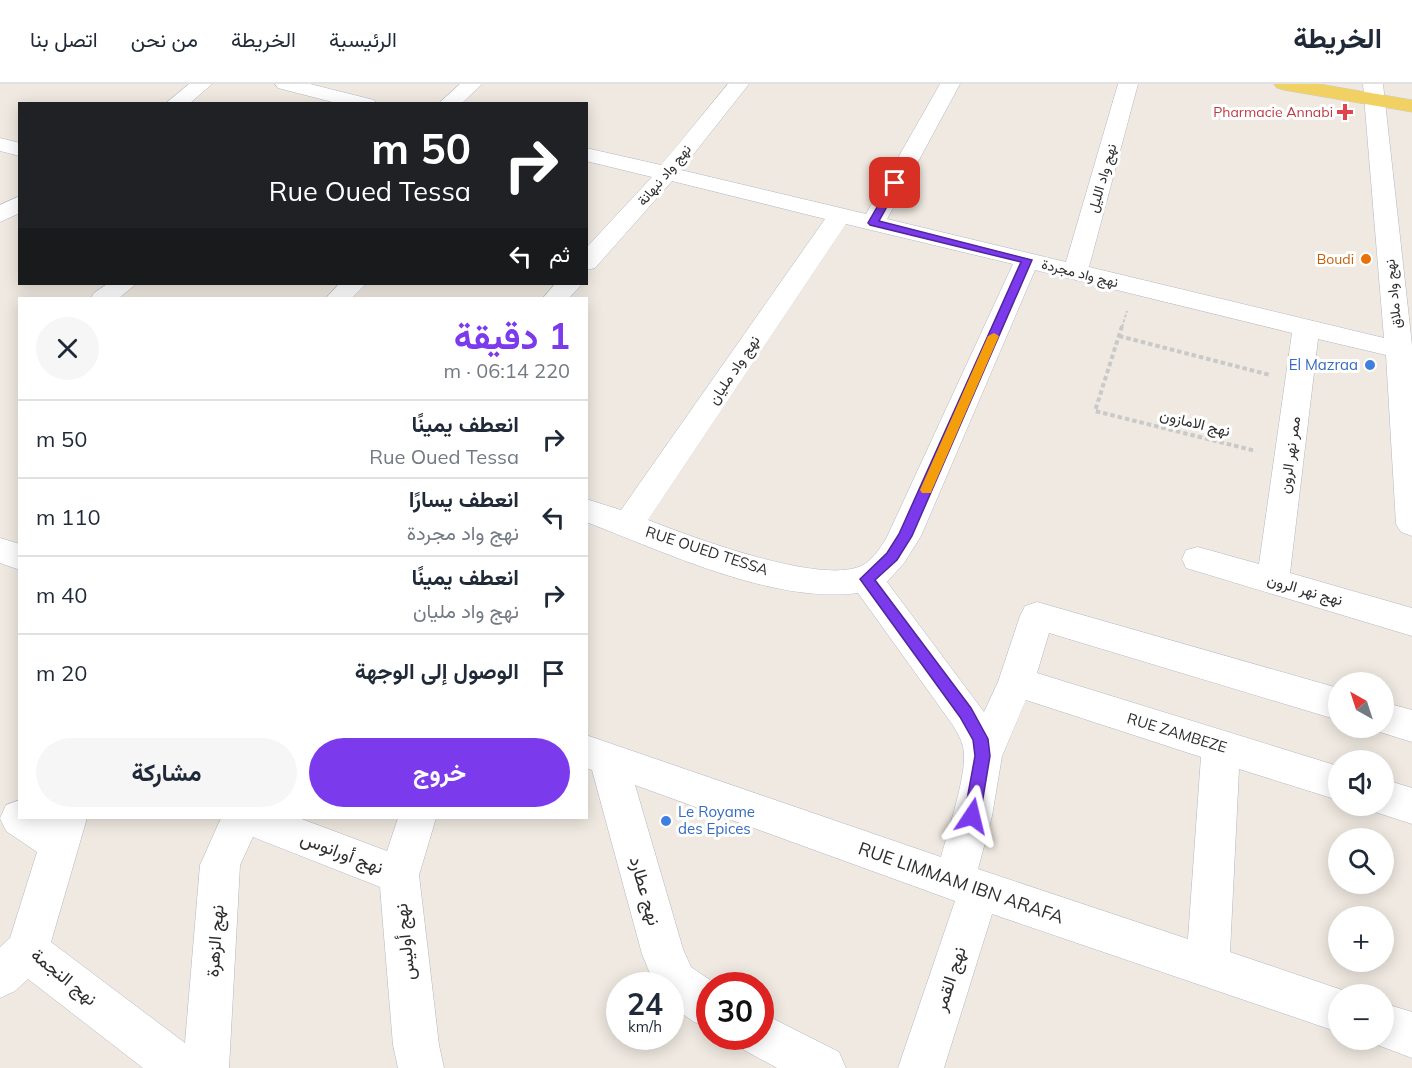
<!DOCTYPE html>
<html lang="ar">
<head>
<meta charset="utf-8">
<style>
	:root { --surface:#fff; --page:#f6f6f7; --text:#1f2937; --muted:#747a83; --line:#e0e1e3; --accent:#7c3aed }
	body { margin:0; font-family:Mulish,Vazirmatn,sans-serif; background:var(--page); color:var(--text); direction:rtl; height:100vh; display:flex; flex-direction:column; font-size:22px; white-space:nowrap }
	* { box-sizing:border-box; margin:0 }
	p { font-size:20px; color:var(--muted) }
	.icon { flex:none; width:33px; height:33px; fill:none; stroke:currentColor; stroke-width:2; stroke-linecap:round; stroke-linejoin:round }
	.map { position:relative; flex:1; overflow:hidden; direction:ltr }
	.details { position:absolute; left:18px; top:213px; width:570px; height:522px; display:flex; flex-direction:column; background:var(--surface); border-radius:0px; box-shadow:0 3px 15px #0003; direction:rtl }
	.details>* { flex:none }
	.banner { position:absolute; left:18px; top:18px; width:570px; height:183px; border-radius:0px; box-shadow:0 3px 15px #0003; direction:rtl; background:#202124; color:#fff; overflow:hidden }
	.needle { width:39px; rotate:321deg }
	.tools { position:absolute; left:1328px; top:588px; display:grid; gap:12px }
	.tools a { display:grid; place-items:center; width:66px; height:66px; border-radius:50%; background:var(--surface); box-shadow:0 3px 15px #0003; font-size:30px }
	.speed { position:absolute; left:606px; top:888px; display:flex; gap:12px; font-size:30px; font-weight:700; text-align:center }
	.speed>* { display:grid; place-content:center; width:78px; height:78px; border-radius:50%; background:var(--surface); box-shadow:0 3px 15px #0003; line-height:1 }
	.speed small { font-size:15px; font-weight:400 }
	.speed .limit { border:9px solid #d22; background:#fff; color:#111 }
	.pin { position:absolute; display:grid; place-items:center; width:51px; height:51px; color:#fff; margin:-26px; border-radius:12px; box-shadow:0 3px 9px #0006 }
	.me { position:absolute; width:66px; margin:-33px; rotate:10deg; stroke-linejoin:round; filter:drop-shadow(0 0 4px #0008) }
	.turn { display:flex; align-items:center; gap:21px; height:126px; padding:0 18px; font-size:27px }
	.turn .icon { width:78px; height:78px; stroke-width:2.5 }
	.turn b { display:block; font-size:42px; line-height:51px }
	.then { display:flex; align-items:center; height:57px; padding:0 18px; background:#0003; gap:12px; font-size:22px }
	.round { display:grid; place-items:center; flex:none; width:63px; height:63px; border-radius:32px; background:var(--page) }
	.overview { display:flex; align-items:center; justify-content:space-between; height:102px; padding:0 18px }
	h1 { font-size:36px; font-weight:700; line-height:45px; color:var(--accent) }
	.button { display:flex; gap:12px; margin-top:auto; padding:12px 18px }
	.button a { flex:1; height:69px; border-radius:36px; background:var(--accent); color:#fff; font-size:24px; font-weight:700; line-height:69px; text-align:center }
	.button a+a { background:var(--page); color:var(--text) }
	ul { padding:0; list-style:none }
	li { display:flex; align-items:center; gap:18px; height:78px; padding:0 18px; border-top:2px solid var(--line) }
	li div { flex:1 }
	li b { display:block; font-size:22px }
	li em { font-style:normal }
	header { display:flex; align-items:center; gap:36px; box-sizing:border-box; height:84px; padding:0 30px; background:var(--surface); border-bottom:2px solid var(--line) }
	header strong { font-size:28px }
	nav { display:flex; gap:33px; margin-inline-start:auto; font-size:21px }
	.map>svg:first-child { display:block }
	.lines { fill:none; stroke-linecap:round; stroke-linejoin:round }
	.minor-casing { stroke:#b4b7c1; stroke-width:1 }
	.major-casing { stroke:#c9c9c9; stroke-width:1 }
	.path-far1 { stroke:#c9c9c9; stroke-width:2; stroke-dasharray:3 2; stroke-linecap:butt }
	.path { stroke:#c9c9c9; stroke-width:4; stroke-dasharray:4.5 3; stroke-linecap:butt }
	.minor { fill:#fff; fill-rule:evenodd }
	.major { fill:#f2d163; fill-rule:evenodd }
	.route { fill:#7c3aed; stroke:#51269a; stroke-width:1.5 }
	.slow { fill:#f59e0b }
	.health-dot { fill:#e0444e; stroke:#fff; stroke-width:2 }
	.food-dot { fill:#e8710a; stroke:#fff; stroke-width:2 }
	.shop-dot { fill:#3f7fe0; stroke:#fff; stroke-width:2 }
	.labels { text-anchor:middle; stroke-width:6; stroke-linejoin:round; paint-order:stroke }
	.far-health-label { font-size:14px; fill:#be3a42; stroke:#fff; text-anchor:end }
	.far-street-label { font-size:14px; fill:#2e2e2e; stroke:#fff }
	.far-food-label { font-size:14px; fill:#c56008; stroke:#fff; text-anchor:end }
	.shop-label { font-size:15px; fill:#366cbe; stroke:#fff; text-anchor:end }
	.street-label { font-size:15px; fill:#2e2e2e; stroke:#fff }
	.near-street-label { font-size:18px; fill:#2e2e2e; stroke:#fff }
</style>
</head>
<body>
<header>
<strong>الخريطة</strong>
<nav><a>الرئيسية</a><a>الخريطة</a><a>من نحن</a><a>اتصل بنا</a></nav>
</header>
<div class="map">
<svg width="1412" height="984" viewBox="0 0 1412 984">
	<rect width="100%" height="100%" fill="#efe9e1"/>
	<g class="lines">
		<g class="minor-casing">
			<g id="minor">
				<polygon points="189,0 212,0 189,20 165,20"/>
				<polygon points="275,0 310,0 374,16 377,20 340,20 278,4"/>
				<polygon points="460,0 482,0 461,20 438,20"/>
				<path d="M728 0H749L681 86 866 130 940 0H960L887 135 1066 178 1118 0H1138L1089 183 1384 254 1363 0H1383L1412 261V452L1401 448 1396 440 1386 271 1318 255 1290 489 1412 524V552L1186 484 1182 475 1186 466 1198 463 1259 480 1292 249 1035 186 921 452 904 479 887 498 984 628 998 598 1020 532 1025 522 1037 518 1338 604V636L1049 549 1037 589 1338 682V716L1239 685 1230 868 1354 910H1338V948L992 830 944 984H898L955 817 635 701 683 865 691 883 719 902H710V944L694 938 670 921V902H655L642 870 592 686 586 684V651L941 773C948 747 965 696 964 671 964 659 958 650 952 640L858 509C773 520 665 468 586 438V415L621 426 825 135 672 97 595 184 586 186V164L652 93 586 77V64L661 81ZM846 140 1013 180 886 455C880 464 872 477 861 482 819 501 692 453 648 436ZM1026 616 1201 673 1188 855 978 785 992 732 1002 672Z"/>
				<polygon points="0,54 20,59 20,72 0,67"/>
				<polygon points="20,112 20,129 0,138 0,121"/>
				<polygon points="107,200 136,200 119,214 91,214 94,209"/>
				<polygon points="339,200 366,200 352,214 326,214"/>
				<polygon points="555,200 582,200 569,214 543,214"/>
				<polygon points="0,454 20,460 20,486 0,479"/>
				<polygon points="1383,618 1412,626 1412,658 1370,645 1383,644"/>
				<polygon points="1383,695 1412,704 1412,740 1369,726 1367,722 1383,722"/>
				<polygon points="20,716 20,734 87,734 51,858 185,959 200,781 221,734 299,734 387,767 398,734 436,734 419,791 439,961 444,984 398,984 393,961 380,803 253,753 240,781 229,984 143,984 28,895 15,907 0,914 0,863 10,854 37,768 6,747 0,734 6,721"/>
				<polygon points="1383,919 1412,928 1412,974 1367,957 1383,956"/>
				<polygon points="760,928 839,968 846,984 777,984 744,966 739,952 760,952"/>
			</g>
		</g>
		<g class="major-casing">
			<polygon id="major" points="1274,0 1319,0 1412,16 1412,28 1284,6 1277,4"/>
		</g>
		<polyline class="path-far1" points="1122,243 1127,227"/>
		<g class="path">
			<polyline points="1122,242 1095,327 1256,367"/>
			<polyline points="1119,252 1270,291"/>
		</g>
		<use href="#minor" class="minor"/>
		<use href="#major" class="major"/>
	</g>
	<polygon class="route" points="895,96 900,99 879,137 1032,176 912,452 897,476 875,496 971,624 988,655 990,672 980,732 978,737 972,740 966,737 964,732 975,672 973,656 960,633 860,495 887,469 899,450 1021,178 870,141 868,139 891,99"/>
	<polygon class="slow" points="994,249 999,252 932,406 931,409 922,409 920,406 988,252"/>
	<path class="health-dot" d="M1342 19h6v6h6v6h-6v6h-6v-6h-6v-6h6z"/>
	<circle class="food-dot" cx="1366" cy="175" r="6"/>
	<g class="shop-dot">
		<circle cx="1370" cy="281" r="6"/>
		<circle cx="666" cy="737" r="6"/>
	</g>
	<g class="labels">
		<g class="far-health-label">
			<text x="1333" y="33">Pharmacie Annabi</text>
		</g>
		<g class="far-street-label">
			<text transform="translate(664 91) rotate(-50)" y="5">نهج واد نبهانة</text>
			<text transform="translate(1102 94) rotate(-74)" y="5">نهج واد الليل</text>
			<text transform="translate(1080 189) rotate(14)" y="5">نهج واد مجردة</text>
			<text transform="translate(1393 210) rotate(-96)" y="5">نهج واد ملاق</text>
		</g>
		<g class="far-food-label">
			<text x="1354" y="180">Boudi</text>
		</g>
		<g class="shop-label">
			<text x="1358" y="286">El Mazraa</text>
			<text x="678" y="733" text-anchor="start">Le Royame<tspan x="678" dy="17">des Epices</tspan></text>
		</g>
		<g class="street-label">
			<text transform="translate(734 286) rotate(-56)" y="5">نهج واد مليان</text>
			<text transform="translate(1195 339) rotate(14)" y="5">نهج الامازون</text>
			<text transform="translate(1290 371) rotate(-82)" y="5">ممر نهر الرون</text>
			<text transform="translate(707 467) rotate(18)" y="5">RUE OUED TESSA</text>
			<text transform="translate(1305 506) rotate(16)" y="5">نهج نهر الرون</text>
			<text transform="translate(1177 649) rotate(17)" y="5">RUE ZAMBEZE</text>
		</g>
		<g class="near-street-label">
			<text transform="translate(342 769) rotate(21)" y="6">نهج أورانوس</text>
			<text transform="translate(961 799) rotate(19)" y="6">RUE LIMMAM IBN ARAFA</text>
			<text transform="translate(645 807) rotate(74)" y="6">نهج عطارد</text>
			<text transform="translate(215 857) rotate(-86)" y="6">نهج الزهرة</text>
			<text transform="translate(405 858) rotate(-96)" y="6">نهج أوليس</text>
			<text transform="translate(64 893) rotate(39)" y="6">نهج النجمة</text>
			<text transform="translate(950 895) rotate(-72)" y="6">نهج القمر</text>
		</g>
	</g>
</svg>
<div class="tools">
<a><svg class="needle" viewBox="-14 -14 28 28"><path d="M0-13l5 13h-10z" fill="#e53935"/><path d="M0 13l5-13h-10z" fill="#747a83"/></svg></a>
<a><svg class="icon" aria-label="sound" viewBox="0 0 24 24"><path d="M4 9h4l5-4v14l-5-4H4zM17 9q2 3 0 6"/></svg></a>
<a><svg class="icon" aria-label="search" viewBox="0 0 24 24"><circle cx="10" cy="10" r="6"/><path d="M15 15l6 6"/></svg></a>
<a>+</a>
<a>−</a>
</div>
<div class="speed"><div>24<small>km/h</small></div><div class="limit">30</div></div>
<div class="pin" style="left:895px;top:99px;background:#d93025"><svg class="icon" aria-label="arrive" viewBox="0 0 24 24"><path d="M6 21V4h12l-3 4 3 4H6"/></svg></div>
<svg class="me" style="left:972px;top:732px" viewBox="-20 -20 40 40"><path d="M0-17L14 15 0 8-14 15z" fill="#7c3aed" stroke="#fff" stroke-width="4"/></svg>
<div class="banner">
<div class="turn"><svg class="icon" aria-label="right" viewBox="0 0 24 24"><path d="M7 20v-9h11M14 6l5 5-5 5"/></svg><div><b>50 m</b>Rue Oued Tessa</div></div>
<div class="then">ثم<svg class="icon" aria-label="left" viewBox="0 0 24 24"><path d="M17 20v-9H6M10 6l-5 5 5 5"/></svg></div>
</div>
<section class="details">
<div class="overview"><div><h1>1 دقيقة</h1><p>220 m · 06:14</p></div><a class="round"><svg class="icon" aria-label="close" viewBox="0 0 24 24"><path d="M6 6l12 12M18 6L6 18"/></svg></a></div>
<ul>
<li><svg class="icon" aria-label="right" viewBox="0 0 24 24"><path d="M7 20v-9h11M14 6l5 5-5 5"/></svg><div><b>انعطف يمينًا</b><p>Rue Oued Tessa</p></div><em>50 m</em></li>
<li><svg class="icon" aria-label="left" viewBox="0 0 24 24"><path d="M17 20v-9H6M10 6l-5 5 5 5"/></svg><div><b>انعطف يسارًا</b><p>نهج واد مجردة</p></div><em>110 m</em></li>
<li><svg class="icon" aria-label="right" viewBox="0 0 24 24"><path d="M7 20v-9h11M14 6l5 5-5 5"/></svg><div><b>انعطف يمينًا</b><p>نهج واد مليان</p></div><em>40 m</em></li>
<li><svg class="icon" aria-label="arrive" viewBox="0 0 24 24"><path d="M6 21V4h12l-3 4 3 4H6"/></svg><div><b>الوصول إلى الوجهة</b></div><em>20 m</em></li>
</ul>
<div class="button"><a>خروج</a><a>مشاركة</a></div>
</section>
</div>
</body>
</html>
